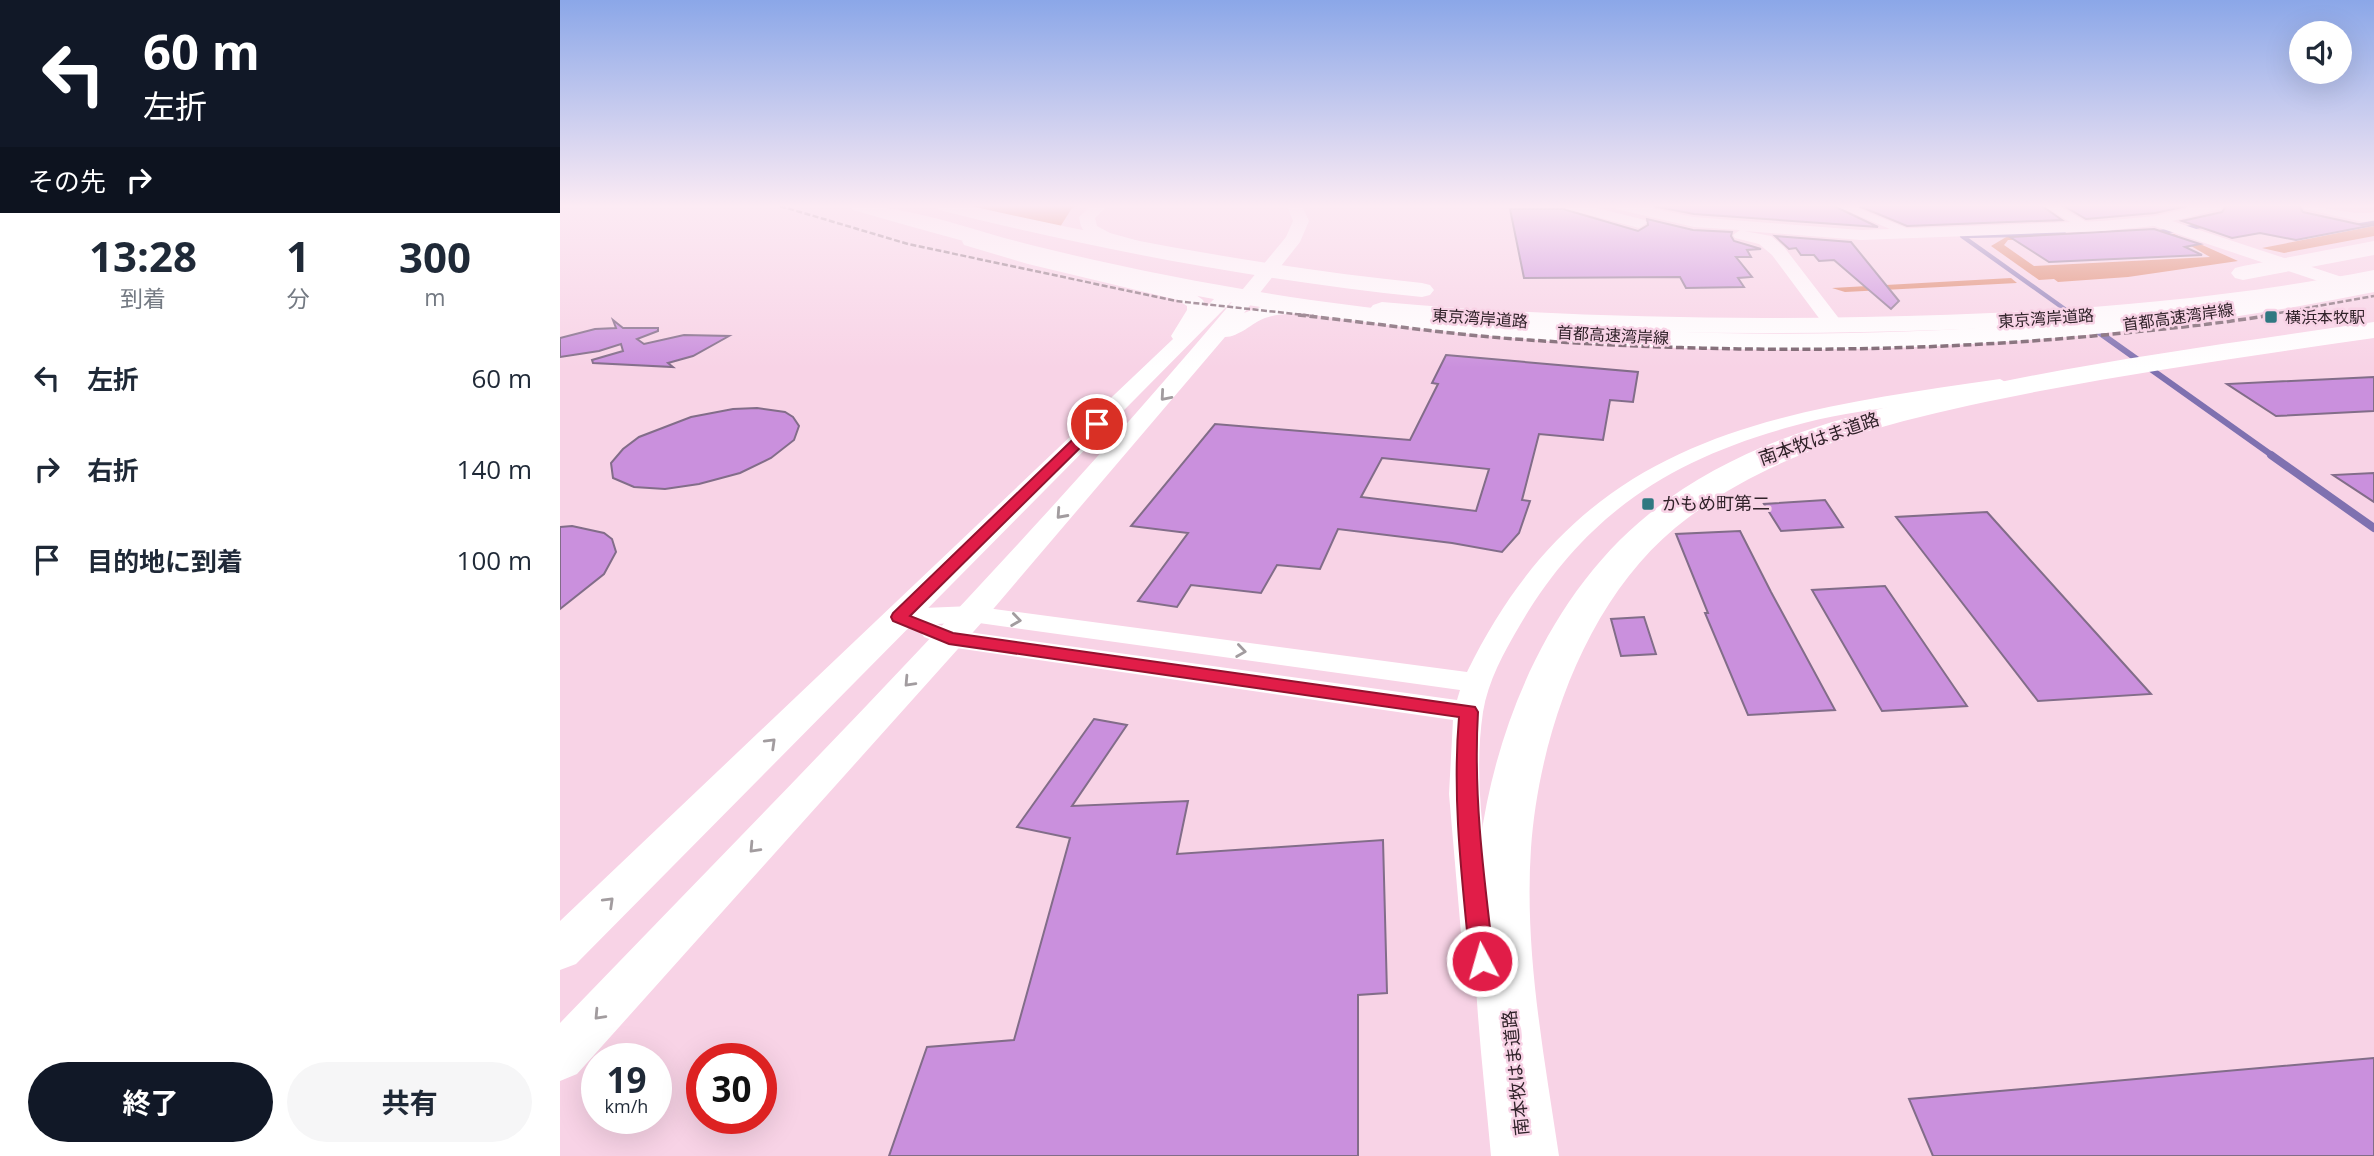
<!DOCTYPE html>
<html lang="ja">
<head>
<meta charset="utf-8">
<style>
	:root { --surface:#fff; --page:#f6f6f7; --text:#1f2937; --muted:#747a83; --accent:#111827 }
	body { margin:0; font-family:"Open Sans","Noto Sans JP",sans-serif; background:var(--page); color:var(--text); height:100vh; display:flex; flex-direction:column; font-size:26px; white-space:nowrap }
	* { box-sizing:border-box; margin:0 }
	p { font-size:23px; color:var(--muted) }
	.icon { flex:none; width:38px; height:38px; fill:none; stroke:currentColor; stroke-width:2; stroke-linecap:round; stroke-linejoin:round }
	.map { position:relative; flex:1; overflow:hidden }
	.drawer { display:flex; flex-direction:column; background:var(--surface); width:560px }
	.drawer>* { flex:none }
	.guide { background:#111827; color:#fff; overflow:hidden }
	.controls { position:absolute; left:1729px; top:21px; display:grid; gap:14px }
	.controls a { display:grid; place-items:center; width:63px; height:63px; border-radius:50%; background:var(--surface); box-shadow:0 7px 28px #0002; font-size:35px }
	.speed { position:absolute; left:21px; top:1043px; display:flex; gap:14px; font-size:35px; font-weight:700; text-align:center }
	.speed>* { display:grid; place-content:center; width:91px; height:91px; border-radius:50%; background:var(--surface); box-shadow:0 7px 28px #0002; line-height:1 }
	.speed small { font-size:18px; font-weight:400 }
	.speed .limit { border:10px solid #d22; background:#fff; color:#111 }
	.pin { position:absolute; display:grid; place-items:center; width:60px; height:60px; color:#fff; margin:-30px; border:4px solid #fff; border-radius:50%; box-shadow:0 2px 7px #0007 }
	.me { position:absolute; width:77px; margin:-38px; rotate:354deg; stroke-linejoin:round; filter:drop-shadow(0 0 5px #0008) }
	.turn { display:flex; align-items:center; gap:24px; height:147px; padding:0 28px; font-size:32px }
	.turn .icon { width:91px; height:91px; stroke-width:2.5 }
	.turn b { display:block; font-size:49px; line-height:60px }
	.then { display:flex; align-items:center; height:66px; padding:0 28px; background:#0003; gap:14px; font-size:26px }
	.eta { display:flex; justify-content:space-evenly; align-items:center; height:119px; text-align:center }
	.eta b { font-size:42px; font-weight:700; line-height:49px }
	.button { display:flex; gap:14px; margin-top:auto; padding:14px 28px }
	.button a { flex:1; height:80px; border-radius:42px; background:var(--accent); color:#fff; font-size:28px; font-weight:700; line-height:80px; text-align:center }
	.button a+a { background:var(--page); color:var(--text) }
	ul { padding:0; list-style:none }
	li { display:flex; align-items:center; gap:21px; height:91px; padding:0 28px }
	li div { flex:1 }
	li b { display:block; font-size:26px }
	li em { font-style:normal }
	main { display:flex; flex:1; min-height:0 }
	.map>svg:first-child { display:block }
	.forest { fill:#da7d5b }
	.lines { fill:none; stroke-linecap:round; stroke-linejoin:round }
	.stream-far2 { stroke:#7f71b0; stroke-width:4.5 }
	.stream-far1 { stroke:#7f71b0; stroke-width:6 }
	.stream { stroke:#7f71b0; stroke-width:8 }
	.building { fill:#ca90dd; stroke:#826d89; stroke-width:2; fill-rule:evenodd }
	.minor { fill:#fff; fill-rule:evenodd }
	.tertiary { fill:#fff; fill-rule:evenodd }
	.trunk { fill:#fff; fill-rule:evenodd }
	.motorway { fill:#fff; fill-rule:evenodd }
	.rail-far1 { stroke:#76606b; stroke-width:2.5; stroke-dasharray:6 2.5; stroke-linecap:butt }
	.rail { stroke:#76606b; stroke-width:3.5; stroke-dasharray:8 3.5; stroke-linecap:butt }
	.oneway { stroke:#a29c9f }
	.route { fill:#e11d48; stroke:#92132f; stroke-width:2 }
	.poi-dot { fill:#307881; stroke:#f8d3e6; stroke-width:2.5 }
	.labels { text-anchor:middle; stroke-width:5; stroke-linejoin:round; paint-order:stroke }
	.far-street-label { font-size:16px; fill:#31232a; stroke:#f8d3e6 }
	.far-poi-label { font-size:16px; fill:#31232a; stroke:#f8d3e6; text-anchor:start }
	.street-label { font-size:18px; fill:#31232a; stroke:#f8d3e6 }
	.poi-label { font-size:18px; fill:#31232a; stroke:#f8d3e6; text-anchor:start }
</style>
</head>
<body>
<main>
<section class="drawer">
<div class="guide">
<div class="turn"><svg class="icon" aria-label="left" viewBox="0 0 24 24"><path d="M17 20v-9H6M10 6l-5 5 5 5"/></svg><div><b>60 m</b>左折</div></div>
<div class="then">その先<svg class="icon" aria-label="right" viewBox="0 0 24 24"><path d="M7 20v-9h11M14 6l5 5-5 5"/></svg></div>
</div>
<div class="eta">
<div><b>13:28</b><p>到着</p></div>
<div><b>1</b><p>分</p></div>
<div><b>300</b><p>m</p></div>
</div>
<ul>
<li><svg class="icon" aria-label="left" viewBox="0 0 24 24"><path d="M17 20v-9H6M10 6l-5 5 5 5"/></svg><div><b>左折</b></div><em>60 m</em></li>
<li><svg class="icon" aria-label="right" viewBox="0 0 24 24"><path d="M7 20v-9h11M14 6l5 5-5 5"/></svg><div><b>右折</b></div><em>140 m</em></li>
<li><svg class="icon" aria-label="arrive" viewBox="0 0 24 24"><path d="M6 21V4h12l-3 4 3 4H6"/></svg><div><b>目的地に到着</b></div><em>100 m</em></li>
</ul>
<div class="button"><a>終了</a><a>共有</a></div>
</section>
<div class="map">
<svg width="1814" height="1156" viewBox="0 0 1814 1156">
	<rect width="100%" height="100%" fill="#f8d3e6"/>
	<g class="forest">
		<polygon points="406,206 518,206 512,208 500,227"/>
		<polygon points="1814,226 1814,236 1724,253 1702,248"/>
		<polygon points="1614,234 1627,240 1602,241 1593,236 1448,240 1444,245 1474,266 1650,257 1631,246 1640,244 1678,261 1568,277 1498,282 1494,279 1479,280 1431,246 1448,236"/>
		<polygon points="1451,278 1457,283 1285,292 1272,288"/>
	</g>
	<g class="lines">
		<g class="stream-far2">
			<polyline points="1796,226 1814,223"/>
			<polyline points="1594,233 1647,225"/>
			<polyline points="1504,234 1402,236 1513,315"/>
		</g>
		<polyline class="stream-far1" points="1533,328 1713,456"/>
		<polyline class="stream" points="1711,455 1814,528"/>
	</g>
	<g class="building">
		<polygon points="1093,206 1274,206 1318,227 1134,214"/>
		<polygon points="1299,206 1482,206 1502,220 1347,226"/>
		<polygon points="1504,206 1627,206 1595,213 1526,219"/>
		<polygon points="1666,206 1739,206 1743,212 1802,225 1814,223 1814,225 1736,240 1700,233 1672,238 1622,221 1662,212"/>
		<polygon points="950,209 1003,209 1078,231 1088,225 1087,219 1133,230 1172,232 1171,236 1174,241 1201,249 1187,250 1191,257 1176,257 1192,277 1178,278 1184,287 1126,288 1120,277 964,278"/>
		<polygon points="1594,229 1640,244 1625,247 1642,255 1489,262 1450,237"/>
		<polygon points="1215,236 1291,242 1339,301 1331,309 1274,260 1259,261 1254,255 1241,255 1236,248 1229,249"/>
		<polygon points="53,320 63,328 98,328 98,331 77,339 84,344 124,335 169,336 133,356 108,363 113,367 33,363 32,360 63,351 61,344 39,351 0,357 0,338 35,329 56,328"/>
		<path d="M886 355 1078 372 1073 402 1050 400 1043 440 979 434 962 500 970 501 959 533 942 552 892 543 778 529 760 569 717 565 701 593 631 585 617 607 578 601 628 533 571 526 655 424 850 440 878 384 872 383ZM822 458 929 469 916 511 801 497Z"/>
		<polygon points="1814,377 1814,411 1716,416 1667,384"/>
		<polygon points="197,408 225,412 233,417 239,426 234,440 211,458 180,473 139,484 105,489 74,487 53,478 51,463 63,449 79,437 131,417 173,409"/>
		<polygon points="1814,473 1814,502 1773,475"/>
		<polygon points="1265,500 1283,527 1221,531 1204,504"/>
		<polygon points="1427,512 1591,694 1478,701 1336,517"/>
		<polygon points="12,526 44,533 52,539 56,552 44,574 0,609 0,527"/>
		<polygon points="1180,531 1211,592 1275,710 1188,715 1145,613 1148,613 1116,534"/>
		<polygon points="1325,586 1407,706 1322,711 1252,590"/>
		<polygon points="1084,617 1096,654 1061,656 1051,619"/>
		<polygon points="534,719 567,725 512,806 628,801 617,854 823,840 827,993 798,995 798,1156 329,1156 367,1047 454,1040 510,838 457,827"/>
		<polygon points="1814,1058 1814,1156 1373,1156 1349,1099"/>
	</g>
	<g class="lines">
		<g class="minor">
			<polygon points="1276,206 1293,206 1356,232 1354,235 1344,235"/>
			<polygon points="1484,206 1499,206 1535,227 1533,230 1523,230"/>
			<path d="M1742 206C1765 206 1793 216 1814 212V220L1803 222 1744 209Z"/>
			<path d="M1440 379 1449 384 1446 388C1377 405 1303 406 1233 426 1111 459 1025 514 960 625 944 652 928 681 923 712 912 786 927 860 937 933L932 944 919 949 906 944 901 933 889 794 893 720 389 647 364 637 360 631 368 624 339 625 330 623 326 617 330 611 339 609 412 606 907 672C1022 436 1205 413 1440 379ZM412 622 900 690 897 700 394 630 377 624Z"/>
		</g>
		<g class="tertiary">
			<path d="M531 206H547L535 218 537 226 550 233 579 241 581 245 579 249C565 252 529 242 522 228 520 225 520 221 519 217Z"/>
			<path d="M727 206H742L749 221 740 242 684 313C707 303 737 297 762 303L765 307 762 311C743 316 724 311 705 318 692 323 679 337 665 337L423 621 17 1074 0 1081V1023C248 766 500 513 726 237L733 221Z"/>
			<polygon points="1004,206 1029,206 1085,220 1087,223 1079,228 1007,209"/>
			<polygon points="1053,206 1081,206 1134,217 1301,230 1542,221 1595,216 1638,206 1663,206 1661,209 1612,221 1791,280 1794,284 1791,288 1779,288 1594,226 1542,231 1301,240 1184,231 1211,236 1224,247 1284,325 1281,329 1267,329 1212,255 1199,244 1175,238 1173,235 1180,230 1134,227 1056,209"/>
			<polygon points="410,236 479,256 632,292 643,300 646,307 657,296 664,294 673,300 16,964 0,970 0,921 613,339 611,336 627,310 627,306 618,300 468,264 404,245 402,241"/>
		</g>
		<g class="trunk">
			<path d="M376 206H411C560 240 710 267 862 283L870 285 874 290 870 295 862 297C699 280 538 250 379 210Z"/>
			<polygon points="1814,241 1814,255 1683,280 1675,278 1671,273 1675,268 1683,266"/>
			<path d="M1814 270V284C1645 318 1475 329 1303 332 1143 335 982 331 822 318L813 315 809 310 813 305 822 302C982 316 1143 320 1303 317 1475 314 1645 303 1814 270Z"/>
		</g>
		<g class="motorway">
			<path d="M290 206C346 204 415 231 471 245 563 268 657 286 751 300 1103 349 1466 347 1814 278V292C1441 368 1051 366 676 303 547 281 419 246 293 210Z"/>
			<path d="M1814 322V338C1703 354 1591 370 1480 391 1353 416 1217 444 1115 528 1026 602 979 735 971 848 964 951 984 1055 999 1156H931C922 1053 906 947 920 844 936 722 992 592 1089 514 1183 437 1309 409 1426 385 1554 358 1684 341 1814 322Z"/>
		</g>
		<g class="rail-far1">
			<polyline points="220,206 348,244 616,301 754,316"/>
			<polyline points="1702,316 1814,296"/>
		</g>
		<path class="rail" d="M738 315C815 323 892 335 969 340 1157 353 1346 353 1533 336 1593 330 1652 325 1711 315"/>
	</g>
	<defs><path id="oneway-chevron" d="M-2-3.5L2.5 0L-2 3.5" fill="none" stroke-width="1.6" stroke-linecap="round" stroke-linejoin="round" transform="scale(1.75)"/></defs>
	<g class="oneway">
		<use href="#oneway-chevron" transform="translate(605 396) rotate(131)"/>
		<use href="#oneway-chevron" transform="translate(501 514) rotate(132)"/>
		<use href="#oneway-chevron" transform="translate(456 620) rotate(8)"/>
		<use href="#oneway-chevron" transform="translate(681 651) rotate(8)"/>
		<use href="#oneway-chevron" transform="translate(349 682) rotate(133)"/>
		<use href="#oneway-chevron" transform="translate(211 743) rotate(-44)"/>
		<use href="#oneway-chevron" transform="translate(194 848) rotate(133)"/>
		<use href="#oneway-chevron" transform="translate(49 902) rotate(-44)"/>
		<use href="#oneway-chevron" transform="translate(39 1015) rotate(133)"/>
	</g>
	<linearGradient id="sky" x2="0" y2="1"><stop stop-color="#8ba7e8"/><stop offset="0.56" stop-color="#fcebf4"/><stop offset="1" stop-color="#fcebf4" stop-opacity="0"/></linearGradient>
	<rect width="1814" height="368" fill="url(#sky)"/>
	<path class="route" d="M537 420 543 424 541 427 350 616 393 633 915 707 918 712C913 796 924 878 934 961L931 969 922 972 914 969 910 961C902 879 892 799 899 717L389 644 333 621 331 617 333 613 532 421Z"/>
	<g class="poi-dot">
		<rect x="1704" y="310" width="14" height="14" rx="3.5"/>
		<rect x="1081" y="497" width="14" height="14" rx="3.5"/>
	</g>
	<g class="labels">
		<g class="far-street-label">
			<text transform="translate(1618 317) rotate(-8)" y="6">首都高速湾岸線</text>
			<text transform="translate(920 318) rotate(4)" y="6">東京湾岸道路</text>
			<text transform="translate(1486 318) rotate(-4)" y="6">東京湾岸道路</text>
			<text transform="translate(1053 335) rotate(3)" y="6">首都高速湾岸線</text>
		</g>
		<g class="far-poi-label">
			<text x="1725" y="323">横浜本牧駅</text>
		</g>
		<g class="street-label">
			<text transform="translate(1259 439) rotate(-19)" y="6">南本牧はま道路</text>
			<text transform="translate(956 1073) rotate(-96)" y="6">南本牧はま道路</text>
		</g>
		<g class="poi-label">
			<text x="1102" y="510">かもめ町第二</text>
		</g>
	</g>
</svg>
<div class="controls">
<a><svg class="icon" aria-label="sound" viewBox="0 0 24 24"><path d="M4 9h4l5-4v14l-5-4H4zM17 9q2 3 0 6"/></svg></a>
</div>
<div class="speed"><div>19<small>km/h</small></div><div class="limit">30</div></div>
<div class="pin" style="left:537px;top:424px;background:#d93025"><svg class="icon" aria-label="arrive" viewBox="0 0 24 24"><path d="M6 21V4h12l-3 4 3 4H6"/></svg></div>
<svg class="me" style="left:922px;top:961px" viewBox="-20 -20 40 40"><circle r="17" fill="#e11d48" stroke="#fff" stroke-width="3"/><path d="M0-11L8 9 0 5-8 9z" fill="#fff"/></svg>
</div>
</main>
</body>
</html>
